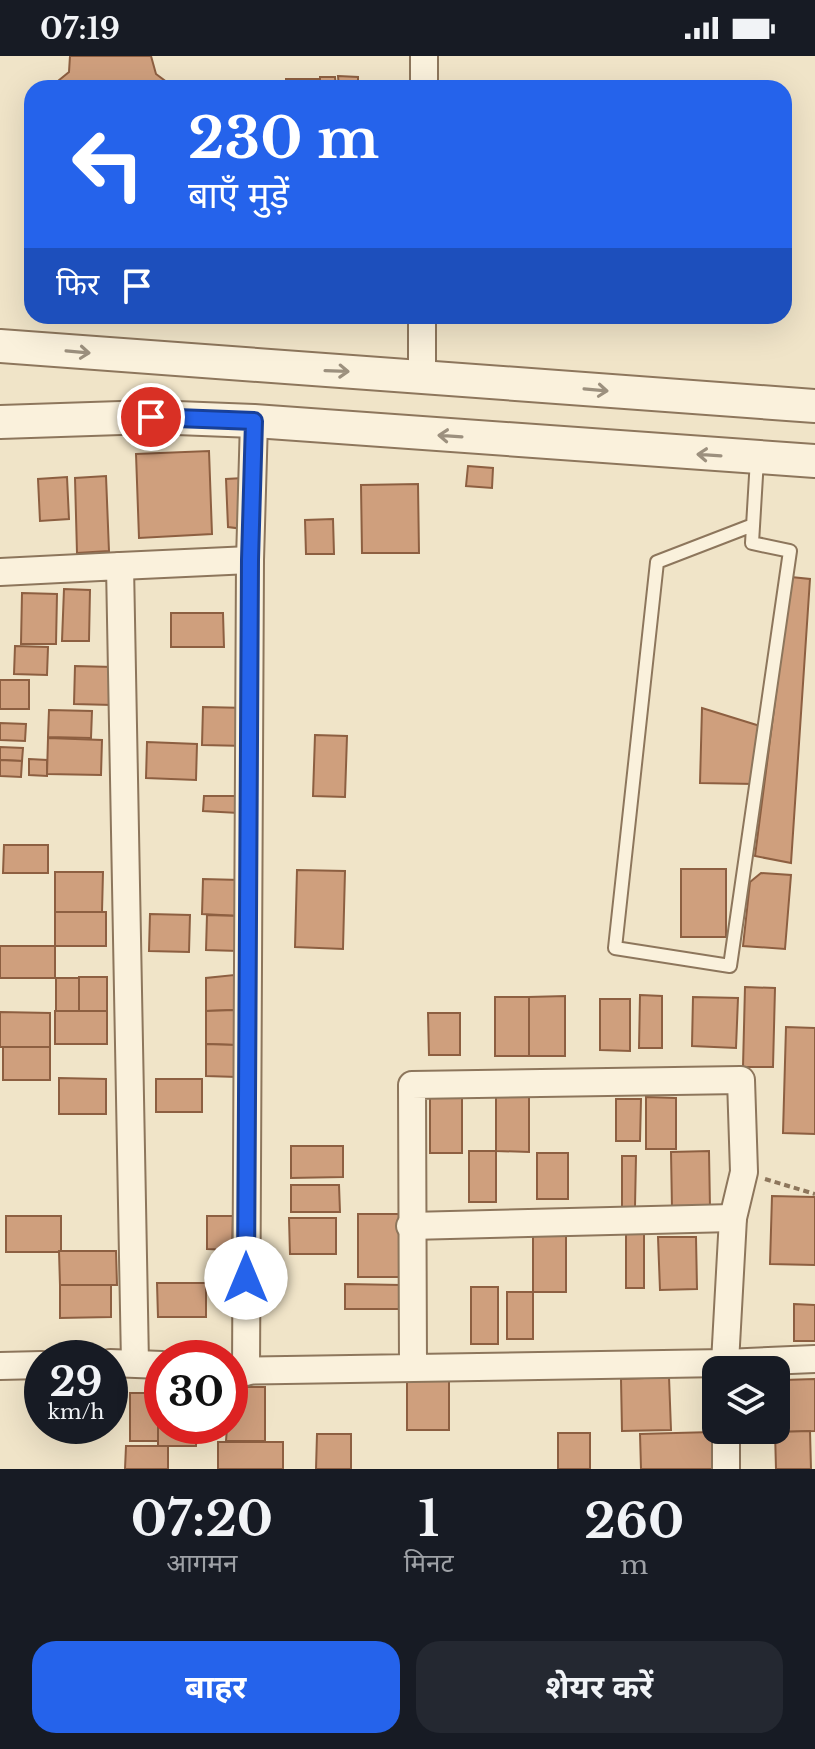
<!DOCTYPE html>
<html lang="hi">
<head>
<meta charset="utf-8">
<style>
	:root { --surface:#171b24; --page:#242831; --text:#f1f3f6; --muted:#9ea1a6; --accent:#2563eb }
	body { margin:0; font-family:"Libre Baskerville","Noto Sans Devanagari",serif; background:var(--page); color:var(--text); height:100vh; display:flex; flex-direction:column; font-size:30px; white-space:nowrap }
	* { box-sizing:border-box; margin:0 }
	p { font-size:26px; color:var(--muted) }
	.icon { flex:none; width:44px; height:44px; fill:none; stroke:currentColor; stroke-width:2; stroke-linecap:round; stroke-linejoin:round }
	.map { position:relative; height:1413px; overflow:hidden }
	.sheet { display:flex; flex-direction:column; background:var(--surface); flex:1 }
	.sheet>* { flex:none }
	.guide { position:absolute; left:24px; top:24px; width:768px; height:244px; border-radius:24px; box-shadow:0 8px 32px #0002; background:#2563eb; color:#fff; overflow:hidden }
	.buttons { position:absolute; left:702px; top:1300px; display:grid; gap:16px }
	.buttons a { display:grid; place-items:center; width:88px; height:88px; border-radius:16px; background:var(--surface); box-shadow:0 8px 32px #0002; font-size:40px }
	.speed { position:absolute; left:24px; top:1284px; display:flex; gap:16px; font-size:40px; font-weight:700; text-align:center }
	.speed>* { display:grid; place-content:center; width:104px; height:104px; border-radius:50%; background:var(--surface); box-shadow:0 8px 32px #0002; line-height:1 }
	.speed small { font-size:20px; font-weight:400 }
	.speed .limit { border:12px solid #d22; background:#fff; color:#111 }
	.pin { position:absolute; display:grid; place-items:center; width:68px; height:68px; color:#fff; margin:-34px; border:4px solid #fff; border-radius:50%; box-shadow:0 2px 8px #0007 }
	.me { position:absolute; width:88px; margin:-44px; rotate:0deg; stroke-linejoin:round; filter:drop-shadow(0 0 6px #0008) }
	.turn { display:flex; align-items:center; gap:28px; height:168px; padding:0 32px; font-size:36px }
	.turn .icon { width:104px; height:104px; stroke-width:2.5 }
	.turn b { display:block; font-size:56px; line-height:68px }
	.then { display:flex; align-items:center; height:76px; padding:0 32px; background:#0003; gap:16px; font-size:30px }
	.eta { display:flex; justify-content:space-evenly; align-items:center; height:136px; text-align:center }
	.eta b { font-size:48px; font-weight:700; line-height:56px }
	.primary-button { display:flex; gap:16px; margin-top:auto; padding:16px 32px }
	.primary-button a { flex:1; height:92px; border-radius:24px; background:var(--accent); color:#fff; font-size:32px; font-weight:700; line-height:92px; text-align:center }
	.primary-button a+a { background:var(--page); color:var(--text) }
	.status { display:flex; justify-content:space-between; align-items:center; height:56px; padding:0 40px; background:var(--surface); direction:ltr }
	.status svg { height:22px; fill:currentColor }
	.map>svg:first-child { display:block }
	.building { fill:#cf9f7d; stroke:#8d5f41; stroke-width:2 }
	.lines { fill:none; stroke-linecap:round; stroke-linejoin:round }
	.service-casing { stroke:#8d765c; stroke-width:16 }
	.minor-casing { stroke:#8d765c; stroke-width:30 }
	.tertiary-casing { stroke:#8d765c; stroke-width:36 }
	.path { stroke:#8d765c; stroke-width:4; stroke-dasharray:6 4; stroke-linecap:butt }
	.service { stroke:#faf1dc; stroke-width:12 }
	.minor { stroke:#faf1dc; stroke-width:26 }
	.tertiary { stroke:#faf1dc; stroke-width:32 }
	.oneway { stroke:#9c907e }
	.route-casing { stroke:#184099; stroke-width:20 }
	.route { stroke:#2563eb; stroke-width:14 }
</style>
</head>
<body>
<div class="status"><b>07:19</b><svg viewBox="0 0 49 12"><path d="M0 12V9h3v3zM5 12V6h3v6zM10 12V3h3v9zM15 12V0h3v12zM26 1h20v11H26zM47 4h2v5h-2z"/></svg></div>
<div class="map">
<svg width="815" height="1413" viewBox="0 0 815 1413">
	<rect width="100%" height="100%" fill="#f0e4c8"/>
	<g class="building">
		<polygon points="70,0 151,0 156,18 168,27 167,32 58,32 58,25 69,16"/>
		<polygon points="338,20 358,21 358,32 339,32"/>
		<polygon points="320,21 335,21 336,32 320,32"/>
		<polygon points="286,23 301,23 302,32 286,32"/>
		<polygon points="302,23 318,23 318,32 303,32"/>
		<polygon points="209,395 212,478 139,482 136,398"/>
		<polygon points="468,410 493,412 492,432 466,430"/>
		<polygon points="106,420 109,495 77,497 75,422"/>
		<polygon points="67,421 69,463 40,465 38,423"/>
		<polygon points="243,422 244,473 228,471 226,423"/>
		<polygon points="418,428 419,497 362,497 361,429"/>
		<polygon points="333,463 334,498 306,498 305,464"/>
		<polygon points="791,521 810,523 791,807 755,800"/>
		<polygon points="64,533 90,534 89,585 62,585"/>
		<polygon points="22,537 57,538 56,588 21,588"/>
		<polygon points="171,557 223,557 224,591 171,591"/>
		<polygon points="15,590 48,591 47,619 14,618"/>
		<polygon points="75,610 113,611 112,649 74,648"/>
		<rect x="0" y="624" width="29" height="29"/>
		<polygon points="203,651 247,652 246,690 202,689"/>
		<polygon points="702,652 760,670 754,728 700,727"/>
		<polygon points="49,654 92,655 91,682 48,681"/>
		<polygon points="0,667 26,668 25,685 0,684"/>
		<polygon points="315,679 347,680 345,741 313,740"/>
		<polygon points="48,682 102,684 101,719 47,718"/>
		<polygon points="147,686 197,688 196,724 146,722"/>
		<polygon points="0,691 23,692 22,705 0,704"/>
		<polygon points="29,703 47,704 47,720 29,719"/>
		<polygon points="0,704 22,705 21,721 0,720"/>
		<polygon points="204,740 238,740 238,757 203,755"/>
		<polygon points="4,789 48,789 48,817 3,817"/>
		<rect x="681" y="813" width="45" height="68"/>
		<polygon points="297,814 345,815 343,893 295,891"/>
		<polygon points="55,816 103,816 102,856 55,856"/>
		<polygon points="761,817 791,819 785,893 743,890 750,826"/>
		<polygon points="203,823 240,824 239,860 202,858"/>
		<rect x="55" y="856" width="51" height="34"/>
		<polygon points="150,858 190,859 189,896 149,895"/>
		<polygon points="207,859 239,860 238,895 206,894"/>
		<rect x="0" y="890" width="55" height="32"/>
		<polygon points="234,919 234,954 206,955 206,922"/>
		<polygon points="107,921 107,955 79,955 79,921"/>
		<rect x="56" y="922" width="23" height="33"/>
		<polygon points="745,931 775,932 773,1011 743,1011"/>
		<polygon points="640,939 662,940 662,992 639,992"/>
		<polygon points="565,940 565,1000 529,1000 529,941"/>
		<rect x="495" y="941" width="34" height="59"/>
		<polygon points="693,941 738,942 736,992 692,990"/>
		<polygon points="600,943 630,943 630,995 600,994"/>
		<polygon points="234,954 236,989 206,988 206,955"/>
		<rect x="55" y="955" width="52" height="33"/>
		<polygon points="0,956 50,957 50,991 0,991"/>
		<polygon points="428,957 460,957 460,999 429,999"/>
		<polygon points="786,971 815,972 815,1078 783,1077"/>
		<polygon points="206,988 236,989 237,1021 206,1020"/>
		<rect x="3" y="991" width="47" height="33"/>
		<polygon points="59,1022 106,1023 106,1058 59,1058"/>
		<rect x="156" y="1023" width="46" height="33"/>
		<rect x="430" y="1039" width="32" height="58"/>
		<polygon points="496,1040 529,1040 529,1096 496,1095"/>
		<polygon points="646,1041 676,1042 676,1093 646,1093"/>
		<polygon points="616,1043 641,1043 640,1085 616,1085"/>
		<polygon points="291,1090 343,1090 343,1121 291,1122"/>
		<rect x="469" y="1095" width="27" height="51"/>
		<polygon points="709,1095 710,1152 672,1153 671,1096"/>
		<rect x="537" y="1097" width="31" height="46"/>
		<polygon points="622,1100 636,1100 635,1151 622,1151"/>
		<polygon points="291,1129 339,1129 340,1156 291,1156"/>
		<polygon points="772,1140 815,1141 815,1209 770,1208"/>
		<rect x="358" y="1158" width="42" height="63"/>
		<rect x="6" y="1160" width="55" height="36"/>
		<polygon points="207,1160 233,1160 232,1194 207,1193"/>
		<polygon points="289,1162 336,1162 336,1198 290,1198"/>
		<rect x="626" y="1176" width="18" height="56"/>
		<rect x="533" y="1180" width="33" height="56"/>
		<polygon points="658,1181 696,1181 697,1233 660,1234"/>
		<polygon points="59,1195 116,1195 117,1229 60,1229"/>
		<polygon points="157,1227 206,1227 206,1261 158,1261"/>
		<polygon points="345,1228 401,1229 401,1253 345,1253"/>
		<polygon points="60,1229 111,1229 111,1261 60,1262"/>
		<rect x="471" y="1231" width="27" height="57"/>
		<rect x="507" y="1236" width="26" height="47"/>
		<polygon points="794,1248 815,1249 815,1285 794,1285"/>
		<polygon points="407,1320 449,1321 449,1374 407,1374"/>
		<polygon points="669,1321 671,1374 622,1375 621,1323"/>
		<polygon points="815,1323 815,1375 786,1376 784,1324"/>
		<polygon points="230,1331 265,1331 265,1385 226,1385"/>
		<polygon points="158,1335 162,1335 162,1370 197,1370 196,1390 158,1390"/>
		<rect x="130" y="1337" width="28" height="48"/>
		<polygon points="810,1375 811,1413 776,1413 775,1376"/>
		<polygon points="712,1376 713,1413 641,1413 640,1378"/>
		<rect x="558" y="1377" width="32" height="36"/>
		<polygon points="317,1378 351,1378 351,1413 316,1413"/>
		<rect x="218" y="1386" width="65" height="27"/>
		<polygon points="126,1390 168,1390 168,1413 125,1413"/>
	</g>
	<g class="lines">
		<g class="service-casing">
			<polyline id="service" points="753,469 657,506 615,892 730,910 790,495 752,487 757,403"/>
		</g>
		<g class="minor-casing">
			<g id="minor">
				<polyline points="424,32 424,0"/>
				<polyline points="422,319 422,260"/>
				<polyline points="120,510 250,504"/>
				<polyline points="0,516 120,510 135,1307"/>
				<polyline points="410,1170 733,1162"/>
				<polyline points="110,1307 162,1309"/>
				<polyline points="0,1310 42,1309"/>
				<polyline points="725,1314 725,1307 815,1303"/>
				<polyline points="230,1315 725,1307 733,1162 744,1116 741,1024 412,1029 413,1311"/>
				<polyline points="246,1316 250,504 254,365"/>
				<polyline points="726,1374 726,1413"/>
			</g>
		</g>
		<g class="tertiary-casing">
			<g id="tertiary">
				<polyline points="0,290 815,350"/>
				<polyline points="0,366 151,361 254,365 815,405"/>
			</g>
		</g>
		<polyline class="path" points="765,1123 815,1138"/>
		<use href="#service" class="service"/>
		<use href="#minor" class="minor"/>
		<use href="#tertiary" class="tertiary"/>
	</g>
	<defs><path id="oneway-shaft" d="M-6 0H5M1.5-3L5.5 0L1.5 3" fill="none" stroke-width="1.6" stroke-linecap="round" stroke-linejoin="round" transform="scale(2)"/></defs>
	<g class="oneway">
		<use href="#oneway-shaft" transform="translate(78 296) rotate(5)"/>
		<use href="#oneway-shaft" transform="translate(337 315) rotate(2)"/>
		<use href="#oneway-shaft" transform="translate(596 334) rotate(5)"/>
		<use href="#oneway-shaft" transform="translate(450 380) rotate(-176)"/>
		<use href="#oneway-shaft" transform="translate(709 399) rotate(-176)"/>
	</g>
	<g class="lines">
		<g class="route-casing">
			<polyline id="route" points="151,361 254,365 250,504 246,1222"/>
		</g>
		<use href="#route" class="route"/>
	</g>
</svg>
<div class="buttons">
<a><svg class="icon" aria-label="layers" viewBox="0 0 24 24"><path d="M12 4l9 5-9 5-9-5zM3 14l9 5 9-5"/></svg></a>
</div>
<div class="speed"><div>29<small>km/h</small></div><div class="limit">30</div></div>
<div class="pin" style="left:151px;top:361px;background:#d93025"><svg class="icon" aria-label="arrive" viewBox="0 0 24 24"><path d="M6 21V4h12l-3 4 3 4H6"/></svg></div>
<svg class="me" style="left:246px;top:1222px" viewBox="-20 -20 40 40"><circle r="19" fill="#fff"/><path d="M0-13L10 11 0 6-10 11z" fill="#2563eb"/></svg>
<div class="guide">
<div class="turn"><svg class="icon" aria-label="left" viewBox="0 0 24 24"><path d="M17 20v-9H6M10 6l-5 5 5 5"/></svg><div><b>230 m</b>बाएँ मुड़ें</div></div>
<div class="then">फिर<svg class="icon" aria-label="arrive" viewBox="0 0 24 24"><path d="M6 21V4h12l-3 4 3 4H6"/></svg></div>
</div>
</div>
<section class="sheet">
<div class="eta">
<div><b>07:20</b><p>आगमन</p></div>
<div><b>1</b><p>मिनट</p></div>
<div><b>260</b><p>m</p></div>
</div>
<div class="primary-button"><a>बाहर</a><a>शेयर करें</a></div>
</section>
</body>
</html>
